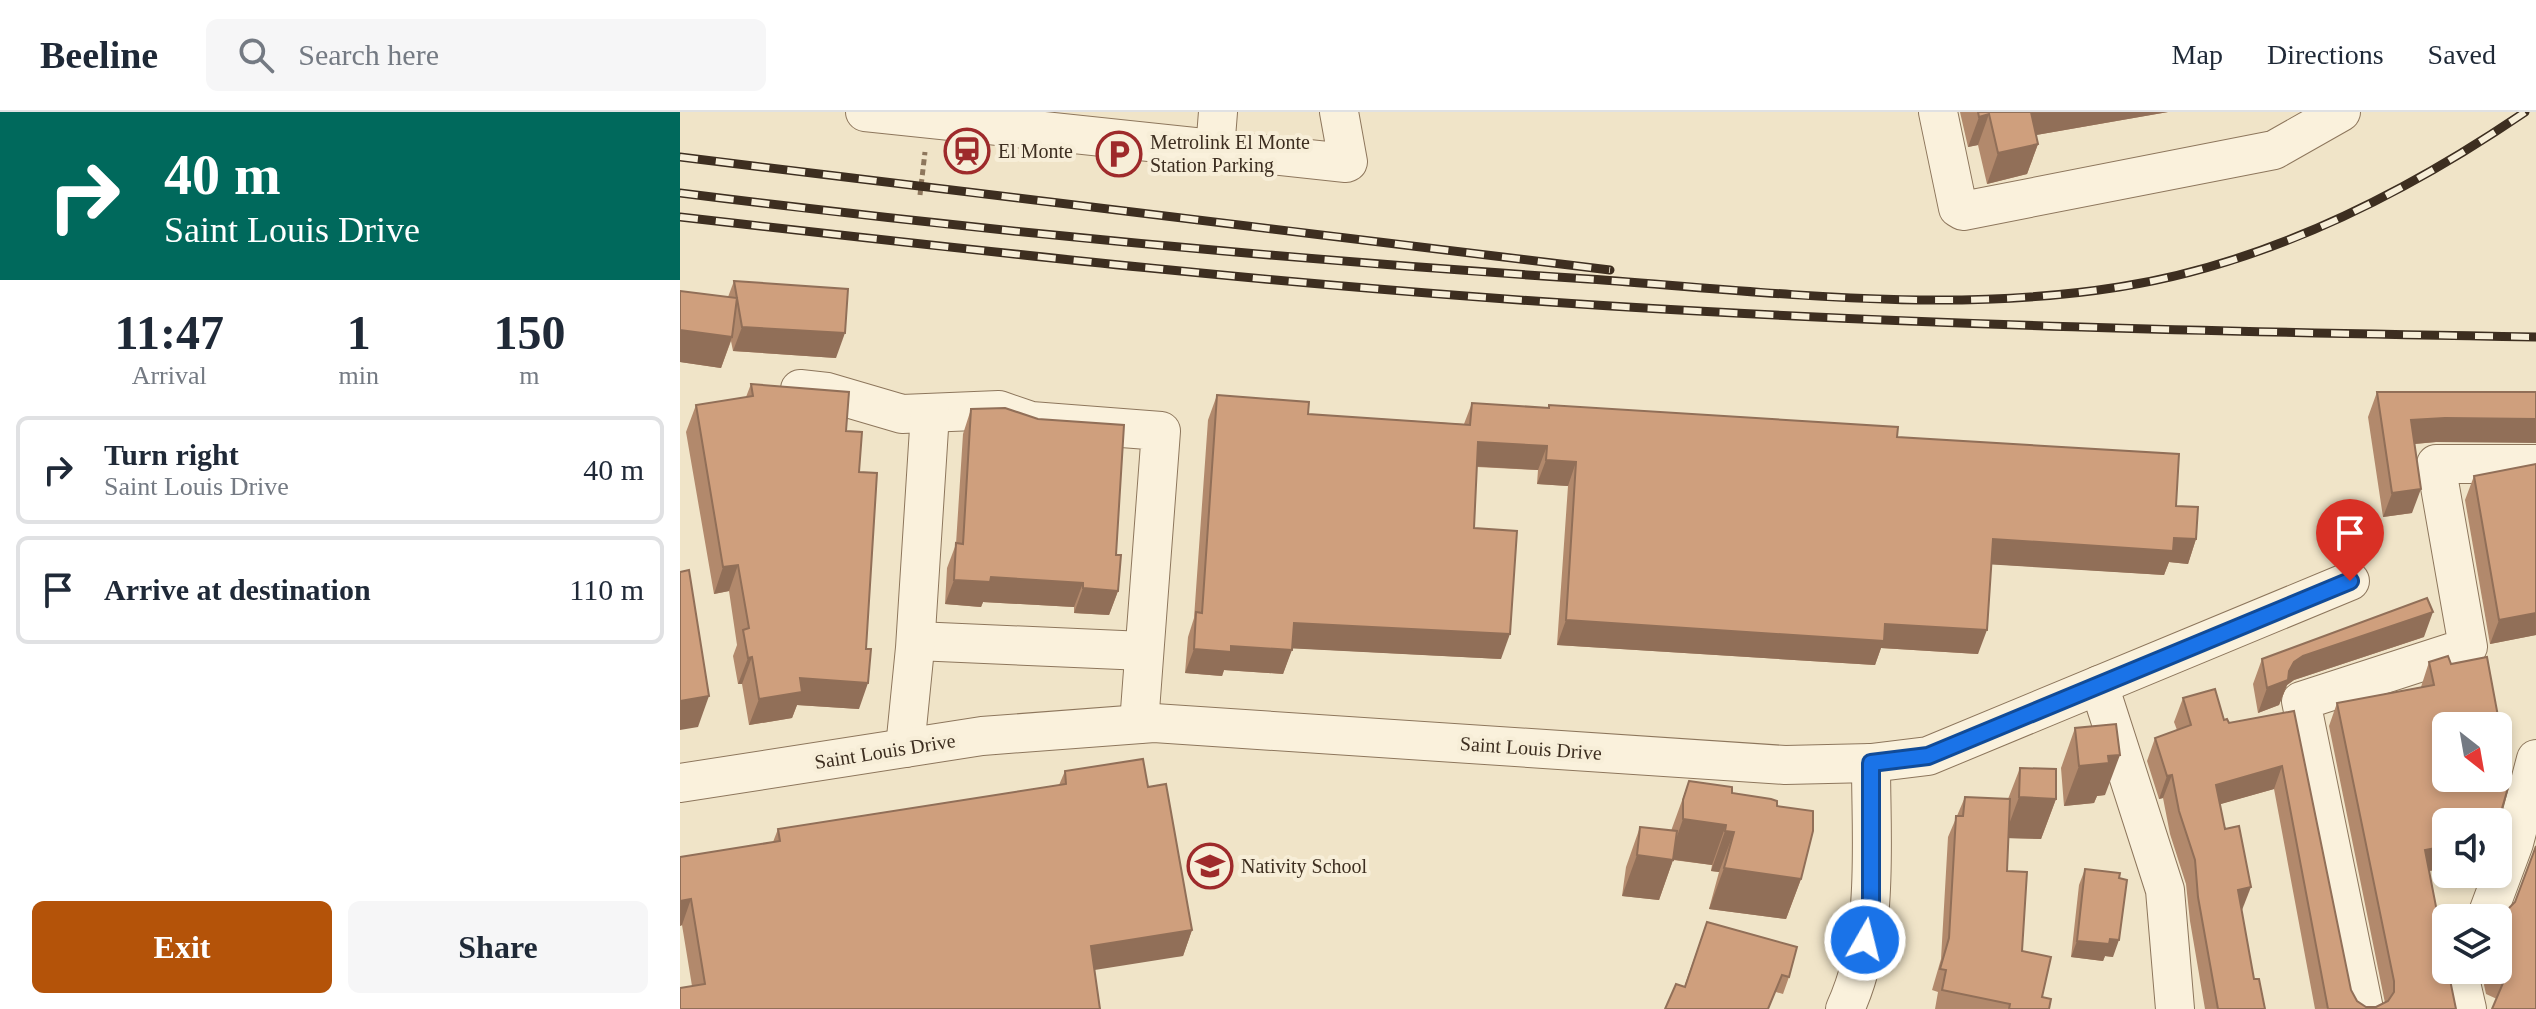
<!DOCTYPE html>
<html lang="en">
<head>
<meta charset="utf-8">
<style>
	:root { --surface:#fff; --page:#f6f6f7; --text:#1f2937; --muted:#747a83; --line:#e0e1e3; --accent:#b45309 }
	body { margin:0; font-family:Georgia,serif; background:var(--page); color:var(--text); height:100vh; display:flex; flex-direction:column; font-size:30px; white-space:nowrap }
	* { box-sizing:border-box; margin:0 }
	p { font-size:26px; color:var(--muted) }
	.icon { flex:none; width:44px; height:44px; fill:none; stroke:currentColor; stroke-width:2; stroke-linecap:round; stroke-linejoin:round }
	.map { position:relative; flex:1; overflow:hidden }
	.sheet { display:flex; flex-direction:column; background:var(--surface); width:680px }
	.sheet>* { flex:none }
	.hud { background:#00695c; color:#fff; overflow:hidden }
	.needle { width:52px; rotate:149deg }
	.buttons { position:absolute; left:1752px; top:600px; display:grid; gap:16px }
	.buttons a { display:grid; place-items:center; width:80px; height:80px; border-radius:12px; background:var(--surface); box-shadow:0 4px 12px #0003; font-size:40px }
	.pin { position:absolute; display:grid; place-items:center; width:68px; height:68px; color:#fff; margin:-82px -34px; border-radius:50% 50% 50% 0; rotate:-45deg; box-shadow:0 0 8px #0007 }
	.pin .icon { rotate:45deg }
	.me { position:absolute; width:88px; margin:-44px; rotate:8deg; stroke-linejoin:round; filter:drop-shadow(0 0 6px #0008) }
	.turn { display:flex; align-items:center; gap:28px; height:168px; padding:0 32px; font-size:36px }
	.turn .icon { width:104px; height:104px; stroke-width:2.5 }
	.turn b { display:block; font-size:56px; line-height:68px }
	.eta { display:flex; justify-content:space-evenly; align-items:center; height:136px; text-align:center }
	.eta b { font-size:48px; font-weight:800; line-height:56px }
	.primary-button { display:flex; gap:16px; margin-top:auto; padding:16px 32px }
	.primary-button a { flex:1; height:92px; border-radius:12px; background:var(--accent); color:#fff; font-size:32px; font-weight:800; line-height:92px; text-align:center }
	.primary-button a+a { background:var(--page); color:var(--text) }
	ul { padding:0; list-style:none }
	li { display:flex; align-items:center; gap:24px; height:108px; margin:0 16px 12px; padding:0 16px; border:4px solid var(--line); border-radius:12px }
	li div { flex:1 }
	li b { display:block; font-size:30px }
	li em { font-style:normal }
	header { display:flex; align-items:center; gap:48px; box-sizing:border-box; height:112px; padding:0 40px; background:var(--surface); border-bottom:2px solid var(--line) }
	header strong { font-size:38px }
	nav { display:flex; gap:44px; margin-inline-start:auto; font-size:28px }
	.search { width:560px; height:72px; background:var(--page); display:flex; align-items:center; gap:20px; box-sizing:border-box; padding:0 28px; border-radius:12px; color:var(--muted); font-size:30px }
	main { display:flex; flex:1; min-height:0 }
	.map>svg:first-child { display:block }
	.lines { fill:none; stroke-linecap:round; stroke-linejoin:round }
	.minor-casing { stroke:#8d765c; stroke-width:40 }
	.path { stroke:#8d765c; stroke-width:5; stroke-dasharray:6 4; stroke-linecap:butt }
	.minor { stroke:#faf1dc; stroke-width:38 }
	.rail-casing { stroke:#3d2e20; stroke-width:9 }
	.rail { stroke:#f7eed8; stroke-width:6; stroke-dasharray:18; stroke-linecap:butt }
	.wall { fill:#b2896c }
	.shaded-wall { fill:#916f58 }
	.building { fill:#cf9f7d; stroke:#916f58; stroke-width:2; fill-rule:evenodd }
	.route-casing { stroke:#114b97; stroke-width:20 }
	.route { stroke:#1a73e8; stroke-width:14 }
	.labels { text-anchor:middle; stroke-width:8; stroke-linejoin:round; paint-order:stroke }
	.poi-label { font-size:20px; fill:#3d2e20; stroke:#f7eed8; text-anchor:start }
	.street-label { font-size:20px; fill:#3d2e20; stroke:#f7eed8 }
</style>
</head>
<body>
<header>
<strong>Beeline</strong>
<div class="search"><svg class="icon" aria-label="search" viewBox="0 0 24 24"><circle cx="10" cy="10" r="6"/><path d="M15 15l6 6"/></svg>Search here</div>
<nav><a>Map</a><a>Directions</a><a>Saved</a></nav>
</header>
<main>
<section class="sheet">
<div class="hud">
<div class="turn"><svg class="icon" aria-label="right" viewBox="0 0 24 24"><path d="M7 20v-9h11M14 6l5 5-5 5"/></svg><div><b>40 m</b>Saint Louis Drive</div></div>
</div>
<div class="eta">
<div><b>11:47</b><p>Arrival</p></div>
<div><b>1</b><p>min</p></div>
<div><b>150</b><p>m</p></div>
</div>
<ul>
<li><svg class="icon" aria-label="right" viewBox="0 0 24 24"><path d="M7 20v-9h11M14 6l5 5-5 5"/></svg><div><b>Turn right</b><p>Saint Louis Drive</p></div><em>40 m</em></li>
<li><svg class="icon" aria-label="arrive" viewBox="0 0 24 24"><path d="M6 21V4h12l-3 4 3 4H6"/></svg><div><b>Arrive at destination</b></div><em>110 m</em></li>
</ul>
<div class="primary-button"><a>Exit</a><a>Share</a></div>
</section>
<div class="map">
<svg width="1856" height="897" viewBox="0 0 1856 897">
	<rect width="100%" height="100%" fill="#f0e4c8"/>
	<g class="lines">
		<g class="minor-casing">
			<g id="minor">
				<polyline points="185,0 666,51 668,50 659,0"/>
				<polyline points="1258,0 1278,96 1283,99 1594,38 1661,0"/>
				<polyline points="535,38 538,0"/>
				<polyline points="120,277 147,280 222,302 319,298 351,309 481,319 459,612"/>
				<polyline points="236,529 464,539"/>
				<polyline points="1419,573 1485,778 1495,897"/>
				<polyline points="225,636 235,536 250,301"/>
				<polyline points="0,671 302,624 474,611 1105,653 1191,651 1248,644 1670,469"/>
				<polyline points="1806,806 1834,731 1856,647"/>
				<polyline points="1786,858 1781,871 1787,897"/>
				<path d="M1165 897C1200 821 1191 733 1191 651"/>
				<polyline points="1684,897 1621,589 1788,535 1756,352 1856,352"/>
			</g>
		</g>
		<polyline class="path" points="240,83 245,40"/>
		<use href="#minor" class="minor"/>
		<g class="rail-casing">
			<g id="rail">
				<polyline points="0,45 930,158"/>
				<path d="M0 81C302 119 604 147 908 167 1083 179 1263 203 1439 175 1586 152 1723 83 1845 0"/>
				<path d="M0 105C309 140 620 175 931 194 1239 213 1547 220 1856 225"/>
			</g>
		</g>
		<use href="#rail" class="rail"/>
	</g>
	<g class="wall">
		<polygon points="1280,0 1488,0 1356,23 1358,32 1347,62 1307,72 1298,33 1288,35"/>
		<polygon points="54,169 156,246 53,239 51,229 41,256 0,250 0,179 48,185"/>
		<polygon points="71,272 166,319 179,360 179,597 117,593 112,606 69,613 62,572 58,572 53,544 57,533 49,479 34,482 6,320 16,293 66,285"/>
		<polygon points="1697,280 1756,330 1735,332 1732,401 1703,405 1688,305"/>
		<polygon points="537,283 628,302 784,312 792,291 868,296 869,293 1217,325 1496,394 1516,427 1508,452 1489,450 1484,463 1311,452 1298,542 1201,536 1195,553 877,533 888,374 857,372 858,358 797,355 794,416 821,547 612,536 603,562 544,558 542,564 505,561 508,525 514,506 528,308"/>
		<polygon points="291,297 436,443 438,479 429,503 394,501 394,495 303,490 301,495 265,492 267,456 276,432 283,322"/>
		<polygon points="1794,364 1856,523 1810,532 1785,388"/>
		<polygon points="1744,525 1614,568 1607,573 1599,593 1578,601 1573,572 1582,547"/>
		<polygon points="1768,544 1766,756 1749,759 1776,897 1635,897 1594,677 1540,692 1574,867 1585,897 1525,897 1510,809 1506,772 1490,722 1483,686 1479,687 1467,649 1475,626 1497,618 1494,610 1503,586 1549,611 1614,599 1671,878 1677,889 1686,895 1696,895 1705,891 1649,614 1657,591 1741,575 1749,550"/>
		<polygon points="1395,616 1425,683 1417,684 1414,691 1384,694 1381,656"/>
		<polygon points="1340,656 1376,687 1361,727 1328,726 1327,759 1342,839 1362,885 1369,897 1255,897 1258,880 1252,878 1261,847 1268,725 1285,685 1328,687"/>
		<polygon points="385,659 468,675 512,818 503,844 12,874 2,813 0,814 0,745 93,730 98,717 379,673"/>
		<polygon points="1009,669 1097,694 1121,767 1106,807 1029,797 1039,760 1031,759 1032,753 993,748 979,788 942,784 946,755 960,715 991,719"/>
		<polygon points="1405,757 1433,845 1425,844 1423,849 1391,845 1399,773"/>
		<polygon points="1835,790 1856,897 1817,887 1806,882 1804,873 1807,858 1818,858"/>
		<polygon points="1027,810 1109,865 1103,882 1096,880 1004,875"/>
	</g>
	<g class="shaded-wall">
		<polygon points="1348,0 1488,0 1339,26"/>
		<polygon points="1309,2 1298,33 1288,35 1299,5"/>
		<polygon points="1358,32 1347,62 1307,72 1318,41"/>
		<polygon points="62,215 165,221 156,246 53,239"/>
		<polygon points="0,218 52,225 41,256 0,250"/>
		<polygon points="1765,306 1856,307 1856,331 1756,330 1722,333 1731,308"/>
		<polygon points="798,330 867,334 858,358 789,354"/>
		<polygon points="866,348 896,350 888,374 857,372"/>
		<polygon points="1741,377 1732,401 1703,405 1712,381"/>
		<polygon points="1494,426 1516,427 1508,452 1489,450 1484,463 1304,452 1313,427"/>
		<polygon points="58,453 49,479 34,482 43,455"/>
		<polygon points="311,465 403,471 394,495 303,490 301,495 265,492 274,468"/>
		<polygon points="403,476 438,479 429,503 394,501"/>
		<polygon points="1753,500 1744,525 1614,568 1607,573 1599,593 1578,601 1587,576 1614,550 1623,544"/>
		<polygon points="1856,501 1856,523 1810,532 1819,508"/>
		<polygon points="886,508 1205,512 1307,518 1298,542 1201,536 1195,553 877,533"/>
		<polygon points="614,511 830,522 821,547 605,536"/>
		<polygon points="551,534 612,538 603,562 544,558 542,564 505,561 514,537"/>
		<polygon points="72,545 62,572 58,572 68,546"/>
		<polygon points="120,566 188,571 179,597 117,593 112,606 69,613 79,587"/>
		<polygon points="29,584 18,615 0,618 0,589"/>
		<polygon points="1440,643 1425,683 1417,684 1414,691 1384,694 1399,654 1428,644"/>
		<polygon points="1602,654 1594,677 1527,696 1536,673"/>
		<polygon points="1492,663 1483,686 1479,687 1487,664"/>
		<polygon points="1339,685 1376,687 1361,727 1324,726"/>
		<polygon points="1003,707 1046,713 1032,753 989,747"/>
		<polygon points="1045,719 1054,720 1039,760 1031,759"/>
		<polygon points="1766,734 1766,756 1737,761 1745,738"/>
		<polygon points="957,743 993,748 979,788 942,784"/>
		<polygon points="1044,756 1121,767 1106,807 1029,797"/>
		<polygon points="1571,775 1562,798 1558,778"/>
		<polygon points="11,787 2,813 0,814 0,789"/>
		<polygon points="512,818 503,844 402,860 411,834"/>
		<polygon points="1430,827 1439,828 1433,845 1425,844 1423,849 1391,845 1397,829"/>
	</g>
	<g class="building">
		<polygon points="1298,0 1351,0 1358,32 1318,41 1309,2 1299,5"/>
		<polygon points="54,169 168,177 165,221 62,215"/>
		<polygon points="0,179 57,186 52,225 0,218"/>
		<polygon points="71,272 169,280 166,319 182,320 179,360 197,361 186,537 191,537 188,571 120,566 122,580 79,587 72,545 68,546 63,518 69,516 58,453 43,455 16,293 73,284"/>
		<polygon points="1697,280 1856,280 1856,307 1765,306 1731,308 1741,377 1712,381"/>
		<polygon points="537,283 629,290 628,302 790,313 792,291 869,296 869,293 1218,315 1217,325 1499,342 1496,394 1518,395 1516,427 1494,426 1493,439 1313,427 1307,518 1205,512 1204,529 886,508 896,350 866,348 867,334 798,330 794,416 837,419 830,522 614,511 612,538 551,534 551,540 514,537 516,500 522,501"/>
		<polygon points="325,296 358,307 444,313 436,443 441,443 438,479 403,476 403,471 311,465 310,470 274,468 276,431 283,432 291,297"/>
		<polygon points="1856,352 1856,501 1819,508 1794,364"/>
		<polygon points="9,458 29,584 0,589 0,460"/>
		<polygon points="1747,486 1753,500 1623,544 1614,550 1609,559 1608,568 1587,576 1582,547"/>
		<path d="M1768 544 1771 552 1807 545 1830 669 1818 710H1766V734L1745 738 1766 846V858H1768L1776 897H1648L1602 654 1536 673 1545 717 1559 714 1571 775 1558 778 1574 867H1579L1585 897H1538L1518 785 1515 748 1499 699 1492 663 1487 664 1475 626 1511 613 1503 586 1535 577 1544 608 1547 607 1549 611 1614 599 1671 878 1677 889 1686 895H1696L1708 889 1714 880V869L1657 591 1754 573 1749 550ZM1766 614H1818V666H1766Z"/>
		<polygon points="1436,612 1440,643 1428,644 1429,651 1399,654 1395,616"/>
		<polygon points="463,647 468,675 486,672 512,818 411,834 420,897 0,897 0,876 25,872 11,787 0,789 0,745 100,729 98,717 386,672 385,659"/>
		<polygon points="1340,656 1376,657 1376,687 1339,685"/>
		<polygon points="1009,669 1052,675 1052,681 1091,687 1097,689 1097,694 1133,699 1133,719 1121,767 1044,756 1054,720 1045,719 1046,713 1003,707 1003,688"/>
		<polygon points="1285,685 1330,687 1327,759 1347,760 1342,839 1371,845 1362,885 1371,887 1369,897 1329,897 1330,892 1262,878 1266,858 1260,857 1269,826 1276,704 1283,704"/>
		<polygon points="960,715 997,719 993,748 957,743"/>
		<polygon points="1856,734 1856,897 1812,897 1826,864 1814,858 1818,858 1818,815 1823,802 1835,790"/>
		<polygon points="1405,757 1440,761 1439,766 1447,768 1439,828 1430,827 1429,832 1397,829"/>
		<polygon points="1027,810 1117,835 1109,865 1102,863 1088,897 985,897 996,872 1005,875"/>
	</g>
	<g class="lines">
		<g class="route-casing">
			<polyline id="route" points="1185,828 1191,803 1191,651 1248,644 1670,469"/>
		</g>
		<use href="#route" class="route"/>
	</g>
	<defs>
		<g id="station-ring" transform="scale(2.3)"><circle r="9.5" fill="#f7eed8" stroke="#9e2a2b" stroke-width="1.5"/><path d="M-3-6H3Q5-6 5-4V2Q5 4 3 4L4.5 6H3L1.5 4h-3L-3 6H-4.5L-3 4Q-5 4-5 2V-4Q-5-6-3-6ZM-3.5-4v3h7v-3ZM-3.5 1v1.5H-2V1ZM2 1v1.5H3.5V1Z" fill="#9e2a2b"/></g>
		<g id="parking-ring" transform="scale(2.3)"><circle r="9.5" fill="#f7eed8" stroke="#9e2a2b" stroke-width="1.5"/><path d="M-3.5-5.5H1a3.5 3.5 0 0 1 0 7H-1V5.5H-3.5ZM-1-3.4V-.6H.8a1.4 1.4 0 0 0 0-2.8Z" fill="#9e2a2b"/></g>
		<g id="school-ring" transform="scale(2.3)"><circle r="9.5" fill="#f7eed8" stroke="#9e2a2b" stroke-width="1.5"/><path d="M0-5L7-2L0 1L-7-2ZM-4 1L0 2.5L4 1V4Q0 6-4 4Z" fill="#9e2a2b"/></g>
	</defs>
	<g fill-rule="evenodd">
		<use href="#station-ring" x="287" y="39"/>
		<use href="#parking-ring" x="439" y="42"/>
		<use href="#school-ring" x="530" y="754"/>
	</g>
	<g class="labels">
		<g class="poi-label">
			<text x="470" y="37">Metrolink El Monte<tspan x="470" dy="23">Station Parking</tspan></text>
			<text x="318" y="46">El Monte</text>
			<text x="561" y="761">Nativity School</text>
		</g>
		<g class="street-label">
			<text transform="translate(851 636) rotate(4)" y="7">Saint Louis Drive</text>
			<text transform="translate(205 639) rotate(-9)" y="7">Saint Louis Drive</text>
		</g>
	</g>
</svg>
<div class="buttons">
<a><svg class="needle" viewBox="-14 -14 28 28"><path d="M0-13l5 13h-10z" fill="#e53935"/><path d="M0 13l5-13h-10z" fill="#747a83"/></svg></a>
<a><svg class="icon" aria-label="sound" viewBox="0 0 24 24"><path d="M4 9h4l5-4v14l-5-4H4zM17 9q2 3 0 6"/></svg></a>
<a><svg class="icon" aria-label="layers" viewBox="0 0 24 24"><path d="M12 4l9 5-9 5-9-5zM3 14l9 5 9-5"/></svg></a>
</div>
<div class="pin" style="left:1670px;top:469px;background:#d93025"><svg class="icon" aria-label="arrive" viewBox="0 0 24 24"><path d="M6 21V4h12l-3 4 3 4H6"/></svg></div>
<svg class="me" style="left:1185px;top:828px" viewBox="-20 -20 40 40"><circle r="17" fill="#1a73e8" stroke="#fff" stroke-width="3"/><path d="M0-11L8 9 0 5-8 9z" fill="#fff"/></svg>
</div>
</main>
</body>
</html>
